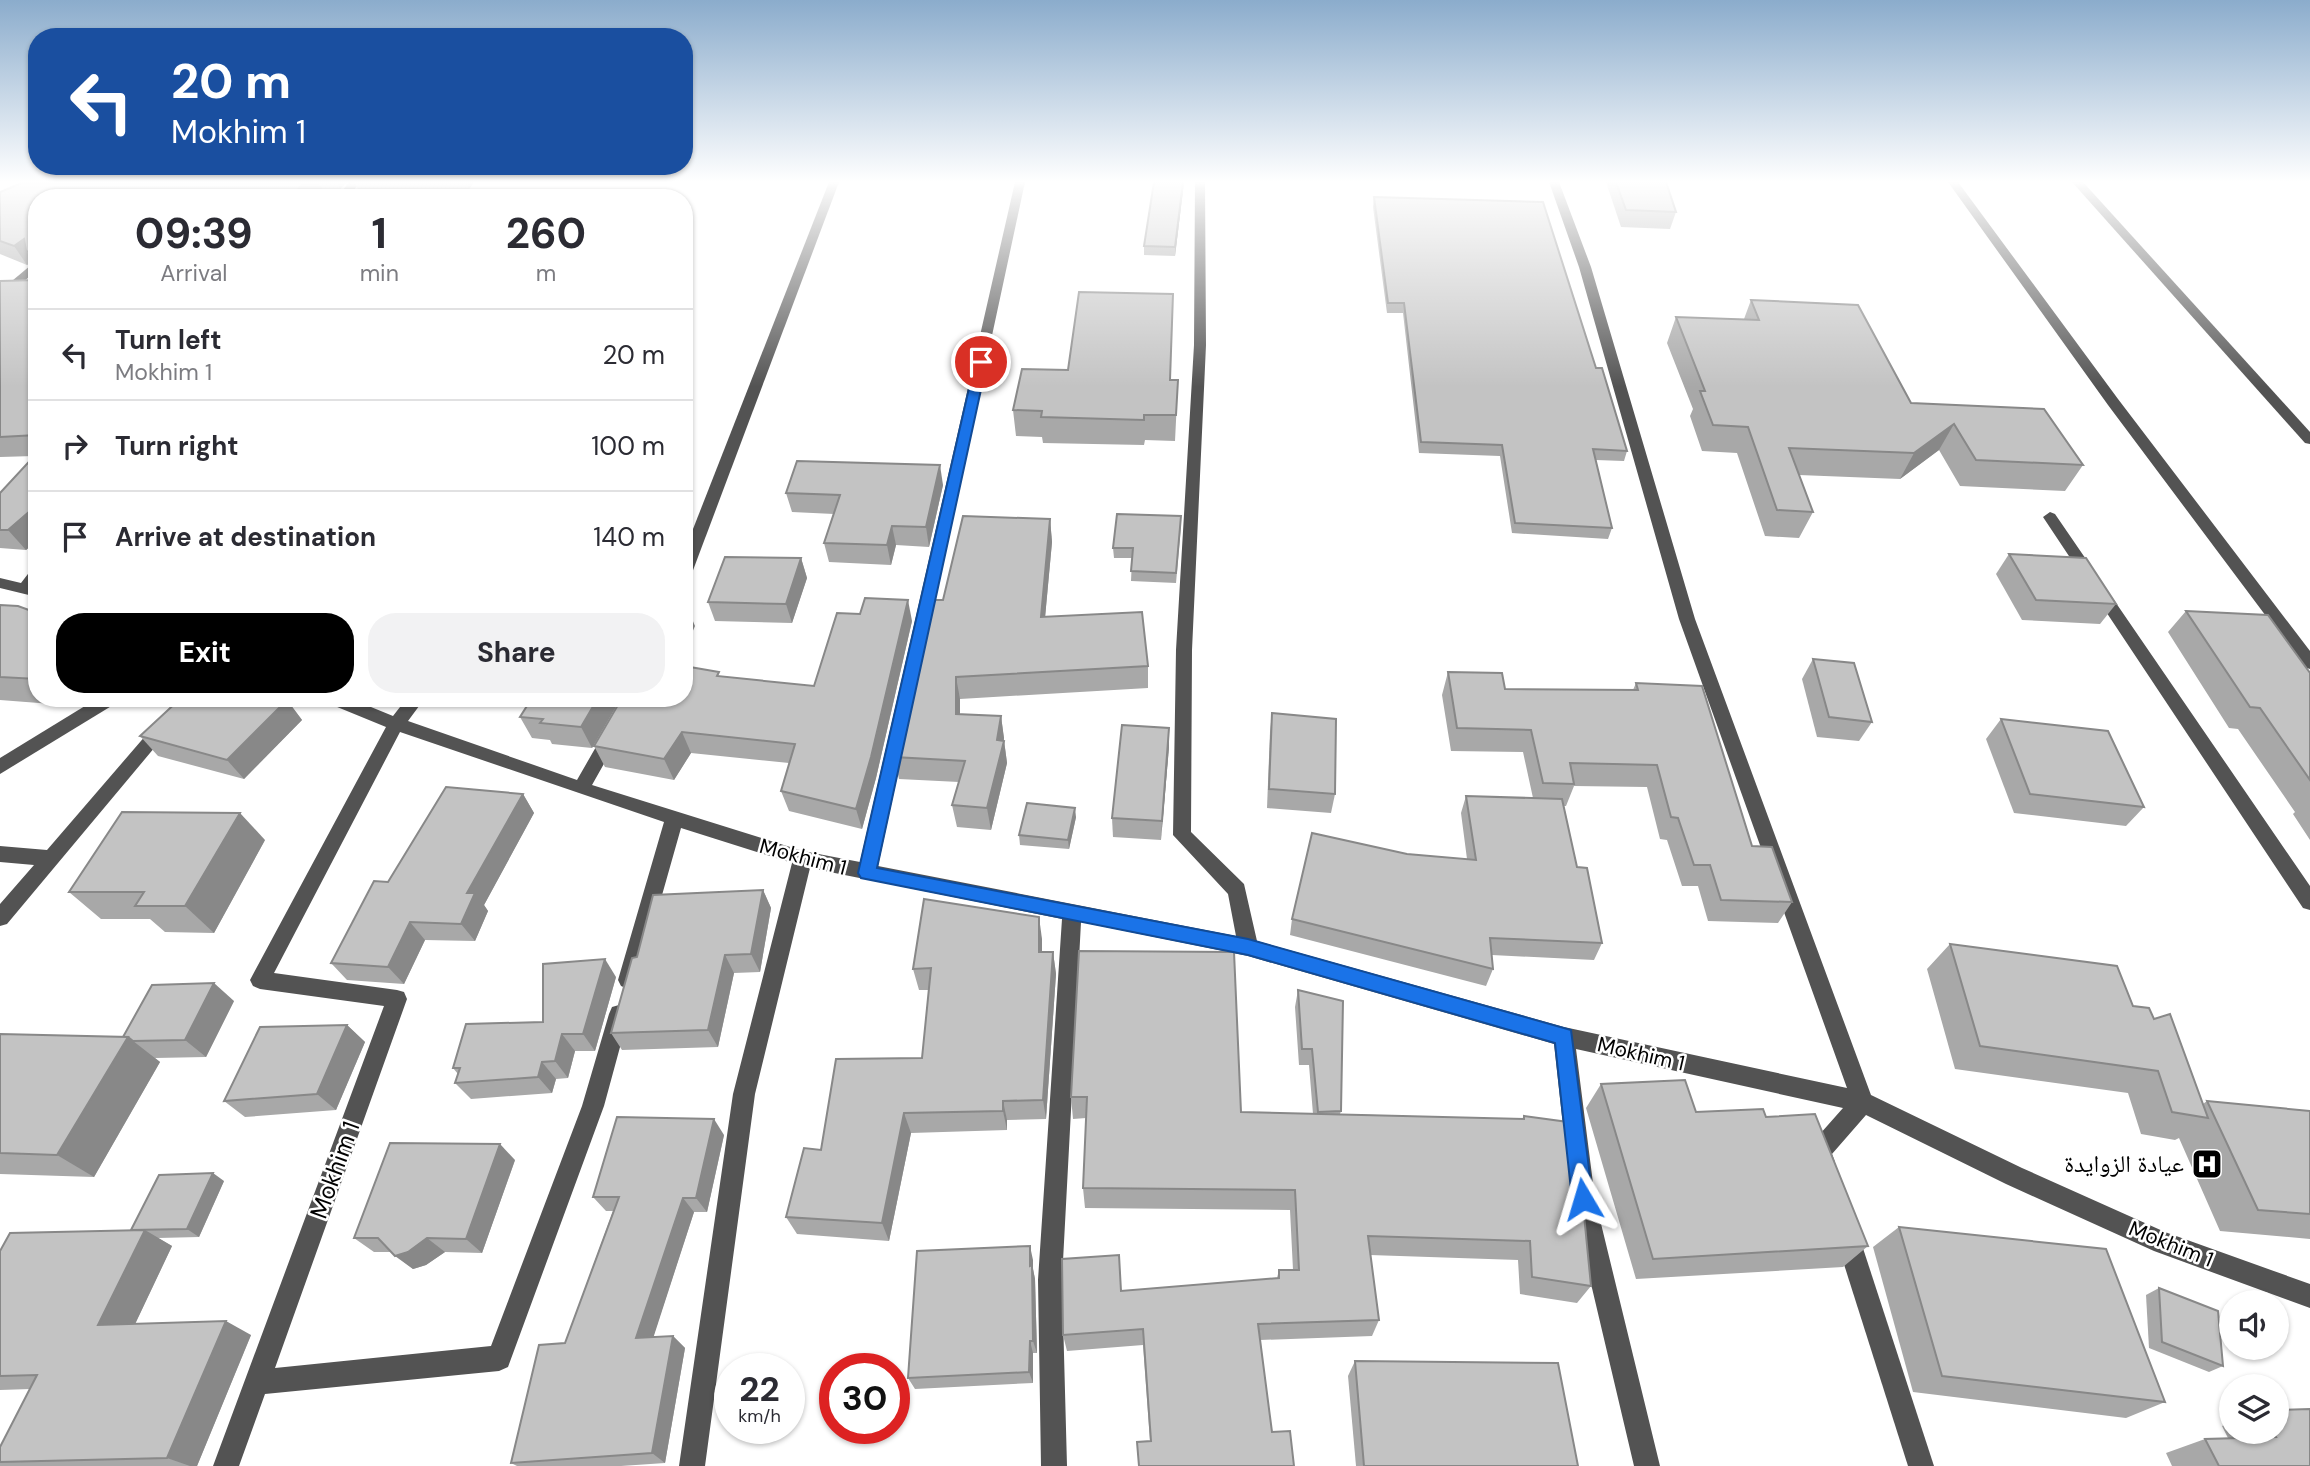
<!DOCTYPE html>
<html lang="en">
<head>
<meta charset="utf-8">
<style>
	:root { --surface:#fff; --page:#f2f2f3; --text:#2b2b33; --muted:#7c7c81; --line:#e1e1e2; --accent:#000 }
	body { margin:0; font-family:"DM Sans","Noto Naskh Arabic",sans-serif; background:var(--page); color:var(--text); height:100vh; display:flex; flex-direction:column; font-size:26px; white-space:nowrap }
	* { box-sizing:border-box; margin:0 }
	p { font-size:23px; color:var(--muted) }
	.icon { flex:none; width:38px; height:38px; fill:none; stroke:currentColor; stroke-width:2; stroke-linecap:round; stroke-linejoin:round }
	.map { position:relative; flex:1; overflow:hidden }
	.sheet { position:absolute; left:28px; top:189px; width:665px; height:518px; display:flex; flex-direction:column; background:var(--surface); border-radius:28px; box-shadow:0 2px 5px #0004 }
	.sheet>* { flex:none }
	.guide { position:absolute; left:28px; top:28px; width:665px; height:147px; border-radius:28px; box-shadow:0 2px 5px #0004; background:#1a4fa0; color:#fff; overflow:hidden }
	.fabs { position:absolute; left:2219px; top:1290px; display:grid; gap:14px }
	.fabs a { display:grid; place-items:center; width:70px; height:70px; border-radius:50%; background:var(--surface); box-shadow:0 2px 5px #0004; font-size:35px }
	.speed { position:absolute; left:714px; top:1353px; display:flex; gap:14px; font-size:35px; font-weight:700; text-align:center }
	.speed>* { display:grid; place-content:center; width:91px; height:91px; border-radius:50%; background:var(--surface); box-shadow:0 2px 5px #0004; line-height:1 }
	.speed small { font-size:18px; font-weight:400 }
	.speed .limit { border:10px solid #d22; background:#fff; color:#111 }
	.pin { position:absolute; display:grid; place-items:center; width:60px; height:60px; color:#fff; margin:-30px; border:4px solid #fff; border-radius:50%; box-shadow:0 2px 7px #0007 }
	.me { position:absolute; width:77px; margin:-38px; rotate:353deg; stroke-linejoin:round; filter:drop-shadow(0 0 5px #0008) }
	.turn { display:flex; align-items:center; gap:24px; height:147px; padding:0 28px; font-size:32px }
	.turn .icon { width:91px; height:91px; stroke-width:2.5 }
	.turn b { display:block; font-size:49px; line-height:60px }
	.eta { display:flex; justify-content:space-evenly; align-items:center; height:119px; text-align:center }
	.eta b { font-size:42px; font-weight:700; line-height:49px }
	.button { display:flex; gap:14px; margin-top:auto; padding:14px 28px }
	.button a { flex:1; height:80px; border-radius:28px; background:var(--accent); color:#fff; font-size:28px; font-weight:700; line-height:80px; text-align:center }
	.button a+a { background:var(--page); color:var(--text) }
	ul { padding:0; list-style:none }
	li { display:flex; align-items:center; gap:21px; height:91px; padding:0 28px; border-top:2px solid var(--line) }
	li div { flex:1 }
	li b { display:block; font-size:26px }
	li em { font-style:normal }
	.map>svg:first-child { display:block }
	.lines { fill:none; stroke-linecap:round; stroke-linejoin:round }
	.minor { fill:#535353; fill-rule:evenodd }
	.wall { fill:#a8a8a8 }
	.shaded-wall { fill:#888 }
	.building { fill:#c3c3c3; stroke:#888; stroke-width:2 }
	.route { fill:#1a73e8; stroke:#114b97; stroke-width:2 }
	.labels { text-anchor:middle; stroke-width:5; stroke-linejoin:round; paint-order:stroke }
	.street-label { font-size:21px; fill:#000; stroke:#fff }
	.near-poi-label { font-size:24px; fill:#000; stroke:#fff; text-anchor:end }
	.near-street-label { font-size:24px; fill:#000; stroke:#fff }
</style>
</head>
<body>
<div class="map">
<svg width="2310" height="1466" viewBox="0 0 2310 1466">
	<rect width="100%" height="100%" fill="#fff"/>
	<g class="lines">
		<g class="minor">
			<polygon points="349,182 360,182 348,198 337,198"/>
			<polygon points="829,182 839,182 692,573 684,578 684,552"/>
			<polygon points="1015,182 1025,182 878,866 1236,936 1228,894 1173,835 1176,650 1194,345 1195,182 1205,182 1206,345 1192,650 1191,832 1244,884 1257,941 1564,1027 1847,1088 1679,619 1579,267 1549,182 1559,182 1591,267 1695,619 1871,1095 2022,1168 2165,1232 2310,1284 2310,1308 2154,1251 2006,1184 1866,1115 1832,1154 1835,1162 1832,1170 1824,1173 1816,1170 1809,1151 1812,1143 1843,1108 1576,1049 1595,1199 1660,1466 1634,1466 1571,1199 1554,1044 1248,956 1081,922 1062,1280 1067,1466 1041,1466 1038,1280 1062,919 810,868 755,1094 705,1466 679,1466 733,1094 792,863 681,828 638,980 635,986 628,989 621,986 618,980 664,822 400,732 274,973 397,990 404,992 407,999 275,1368 491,1346 582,1106 609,1014 612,1007 619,1005 626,1007 629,1014 604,1106 508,1367 499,1371 265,1394 239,1466 213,1466 384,1006 260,989 253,986 250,980 386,727 325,702 323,698 349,698 393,716 407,698 425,698 408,721 577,780 624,698 641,698 592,785 803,851 860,862"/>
			<polygon points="1948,182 1958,182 2118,399 2310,651 2310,669 2304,667 2108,405"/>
			<polygon points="2072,182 2083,182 2310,432 2310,444 2305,443"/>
			<polygon points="37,260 37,270 0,302 0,291"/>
			<polygon points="2050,512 2055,514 2310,886 2310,910 2303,908 2045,520 2043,517"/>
			<polygon points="37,569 37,597 0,588 0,578 21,583 31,570"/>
			<polygon points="98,698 120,698 118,702 0,774 0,758"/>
			<polygon points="178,698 196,698 7,924 0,926 0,904 34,865 0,862 0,846 47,850"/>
			<polygon points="1847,1224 1855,1228 1859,1236 1934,1466 1908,1466 1835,1236 1839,1228"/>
		</g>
	</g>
	<g class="wall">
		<polygon points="97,182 347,182 340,189 37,198 37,266 33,260 27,265 0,254 0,192"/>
		<polygon points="355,182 474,182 469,189 358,189"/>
		<polygon points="1154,182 1184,182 1175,256 1144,255 1144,246"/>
		<polygon points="1606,182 1666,182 1676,212 1670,229 1621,227"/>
		<polygon points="1374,197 1596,368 1627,451 1624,461 1596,460 1612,528 1608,539 1512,533 1500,456 1419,453 1403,313 1387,313 1373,207"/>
		<polygon points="37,280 37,540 26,550 0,548 0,493 34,456 0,457 0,281"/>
		<polygon points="1751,300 1911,403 2083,465 2065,491 1960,486 1939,450 1900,479 1799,475 1813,512 1799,538 1765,536 1737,453 1702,451 1690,416 1693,409 1667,343 1676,317 1744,319"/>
		<polygon points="1170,380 1178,380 1175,441 1145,440 1144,445 1043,443 1042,437 1016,436 1013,410"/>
		<polygon points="943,485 929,547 896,545 891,565 829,562 824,543 834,514 792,512 786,493"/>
		<polygon points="1050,519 1052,542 1045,617 1148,666 1148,688 960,699 960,714 1001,716 1007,763 991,830 957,827 952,805 959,782 899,779 894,757 943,600"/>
		<polygon points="1181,526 1176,583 1131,581 1132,558 1114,558 1113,548"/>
		<polygon points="2009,554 2116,604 2100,624 2022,620 1996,574"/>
		<polygon points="801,558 807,578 792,623 715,621 708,602"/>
		<polygon points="0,605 37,613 37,698 85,698 78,706 0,700"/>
		<polygon points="2186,611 2310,673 2310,840 2293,814 2295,812 2238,729 2229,728 2168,632"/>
		<polygon points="912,621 876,778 862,829 789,811 781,791 789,763 691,753 674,780 605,767 594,746 721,677 814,686"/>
		<polygon points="1813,659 1872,722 1859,741 1817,737 1802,679"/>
		<polygon points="1448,672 1505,689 1633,690 1636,683 1792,902 1778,923 1708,921 1698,886 1682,886 1667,840 1660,839 1647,787 1574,786 1566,806 1564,806 1577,867 1602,943 1594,960 1492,955 1493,969 1486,986 1290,935 1292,919 1407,854 1467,859 1461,813 1466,796 1533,798 1523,752 1451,751 1442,695"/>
		<polygon points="512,698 621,698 592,748 552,744 550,740 532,738 520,717 528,705 515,704"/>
		<polygon points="287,700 302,720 244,779 158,756 140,736"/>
		<polygon points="1272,713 1335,794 1331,813 1267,808 1270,732"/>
		<polygon points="2001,719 2144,807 2126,826 2014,813 1986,739"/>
		<polygon points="1169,728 1169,747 1161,840 1113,837 1112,818"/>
		<polygon points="523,794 534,813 484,905 488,911 475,941 425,940 404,984 347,980 331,963 388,882"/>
		<polygon points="1076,817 1069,849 1020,845 1019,835"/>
		<polygon points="265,840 214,933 165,932 150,919 101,919 69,892"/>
		<polygon points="763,890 771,908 760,972 734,973 718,1047 622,1050 611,1033 637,957"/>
		<polygon points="1042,939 1042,952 1053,952 1056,974 1046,1119 1007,1120 1007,1130 911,1133 889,1241 797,1234 786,1217 821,1150 922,1058 929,990 919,990 913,969"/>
		<polygon points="1950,944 2133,1006 2154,1019 2203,1104 2207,1101 2310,1111 2310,1239 2220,1231 2179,1138 2175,1140 2141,1134 2128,1093 1955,1069 1927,969"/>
		<polygon points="1079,951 1241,1112 1313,1114 1309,1065 1299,1065 1295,1007 1298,990 1341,1111 1340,1114 1522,1119 1524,1116 1591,1286 1577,1303 1520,1294 1518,1260 1370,1255 1379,1320 1372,1336 1260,1340 1150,1441 1143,1345 1067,1351 1063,1335 1121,1291 1277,1278 1279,1270 1293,1270 1290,1210 1085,1208 1083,1188 1086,1118 1073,1119 1071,1097"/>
		<polygon points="616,977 595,1051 575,1051 568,1078 556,1079 552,1093 471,1099 455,1083 458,1074 453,1068 543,1022"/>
		<polygon points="234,1001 206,1057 155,1058 160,1062 94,1177 0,1174 0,1034 123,1037"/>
		<polygon points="347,1025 365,1042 336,1110 245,1117 224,1101"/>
		<polygon points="1601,1084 1696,1112 1766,1117 1868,1246 1843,1267 1636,1279 1586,1108"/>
		<polygon points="724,1135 707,1212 694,1212 653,1337 673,1336 685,1348 665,1463 621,1466 517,1466 511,1463 565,1343 613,1211 606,1211 593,1197"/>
		<polygon points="515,1160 482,1253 445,1252 426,1265 413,1269 391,1252 374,1252 354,1238"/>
		<polygon points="224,1181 199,1237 158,1238 172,1246 135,1324 251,1335 197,1466 0,1466 0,1447 30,1389 0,1390 0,1251 131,1230"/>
		<polygon points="1899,1227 2165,1402 2126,1418 1913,1392 1873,1247"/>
		<polygon points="1033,1260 1033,1269 1035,1279 1037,1353 1033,1353 1033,1383 915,1389 908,1378"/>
		<polygon points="2159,1288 2223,1366 2209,1372 2149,1348 2146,1295"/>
		<polygon points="1355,1361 1578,1466 1356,1466 1348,1376"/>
		<polygon points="2231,1422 2231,1432 2277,1432 2310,1466 2172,1466 2166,1453 2205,1439 2228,1438 2222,1426"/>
	</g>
	<g class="shaded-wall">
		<polygon points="304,182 318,182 322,189 315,198 291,198"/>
		<polygon points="337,182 347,182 340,189"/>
		<polygon points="466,182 474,182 469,189"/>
		<polygon points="1183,182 1184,182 1175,256 1175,247"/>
		<polygon points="24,239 26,251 33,260 27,265 14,246"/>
		<polygon points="1954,424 1939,450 1900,479 1914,453"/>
		<polygon points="940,465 943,485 929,547 926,527"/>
		<polygon points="30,511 37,518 37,540 26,550 8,530"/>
		<polygon points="1050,519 1052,542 1043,640 1041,617"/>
		<polygon points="892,526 896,545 891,565 887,545"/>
		<polygon points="801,558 807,578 792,623 786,604"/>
		<polygon points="908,600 912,621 876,778 862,829 856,809"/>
		<polygon points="686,605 695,626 684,651 684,610"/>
		<polygon points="956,677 960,699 960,736 956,714"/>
		<polygon points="71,698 85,698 78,706"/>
		<polygon points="598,698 621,698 592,748 581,727"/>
		<polygon points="287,700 302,720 244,779 227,760"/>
		<polygon points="1001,716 1004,738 1003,745 1004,741 1007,763 991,830 987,808"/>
		<polygon points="1169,728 1169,747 1161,840 1162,821"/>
		<polygon points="682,732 691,753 674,780 664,759"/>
		<polygon points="523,794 534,813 484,905 488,911 475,941 461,924 467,893"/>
		<polygon points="1075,808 1076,817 1069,849 1068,840"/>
		<polygon points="240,813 265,840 214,933 185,906"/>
		<polygon points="763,890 771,908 760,972 751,954"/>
		<polygon points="1039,917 1042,939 1042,974 1039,952"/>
		<polygon points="410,922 425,940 404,984 388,967"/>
		<polygon points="1053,952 1056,974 1046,1119 1043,1100"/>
		<polygon points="725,955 734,973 718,1047 708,1030"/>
		<polygon points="605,959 616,977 595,1051 583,1034"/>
		<polygon points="214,983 234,1001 206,1057 185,1040"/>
		<polygon points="347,1025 365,1042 336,1110 317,1094"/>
		<polygon points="562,1034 575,1051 568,1078 555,1061"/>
		<polygon points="128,1037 160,1062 94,1177 57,1155"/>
		<polygon points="542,1062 556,1079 552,1093 538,1077"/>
		<polygon points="1003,1101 1007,1120 1007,1130 1003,1111"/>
		<polygon points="904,1113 911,1133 889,1241 882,1223"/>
		<polygon points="714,1119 724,1135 707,1212 696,1198"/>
		<polygon points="500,1144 515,1160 482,1253 466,1239"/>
		<polygon points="213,1173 224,1181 199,1237 187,1229"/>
		<polygon points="683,1198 694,1212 649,1351 636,1338"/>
		<polygon points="145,1230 172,1246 128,1339 98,1325"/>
		<polygon points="427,1238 445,1252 426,1265 413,1269 395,1256"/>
		<polygon points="1030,1246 1033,1260 1033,1269 1035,1279 1037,1353 1033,1341"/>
		<polygon points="226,1321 251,1335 197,1466 190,1466 167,1458"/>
		<polygon points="673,1336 685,1348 665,1463 652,1453"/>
		<polygon points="1030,1341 1033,1353 1033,1383 1029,1372"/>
	</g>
	<g class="building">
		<polygon points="24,182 86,183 304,182 291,198 37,198 37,255 26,251 24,239 14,246 0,241 0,192"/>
		<polygon points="1154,182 1183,182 1175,247 1144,246"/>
		<polygon points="1616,182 1666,182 1676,212 1626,210"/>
		<polygon points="1374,197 1543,202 1596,368 1602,368 1627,451 1593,449 1612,528 1515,523 1502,445 1421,442 1404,303 1388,303"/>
		<polygon points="37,280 37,435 0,437 0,281"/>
		<polygon points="1079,292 1173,294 1170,380 1178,380 1176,415 1144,415 1144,420 1041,417 1042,411 1013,410 1022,369 1068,370"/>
		<polygon points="1751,300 1858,305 1911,403 2044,409 2083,465 1976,460 1954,424 1914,453 1789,448 1813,512 1777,510 1748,427 1713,425 1700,391 1705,391 1676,317 1759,320"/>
		<polygon points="37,453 37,507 34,511 30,511 8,530 0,530 0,493"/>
		<polygon points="797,461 940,465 926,527 892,526 887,545 824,543 840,495 786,493"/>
		<polygon points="1117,514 1181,516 1176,573 1131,571 1133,548 1113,548"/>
		<polygon points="963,516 1050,519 1041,617 1142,612 1148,666 956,677 956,714 1001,716 997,740 1004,741 987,808 952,805 965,761 894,757 929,600 943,600"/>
		<polygon points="2009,554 2086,558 2116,604 2036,600"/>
		<polygon points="725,557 801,558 786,604 708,602"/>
		<polygon points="865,598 908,600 871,757 856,809 781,791 795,744 682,732 664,759 594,746 622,698 684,698 684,666 719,672 717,676 814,686 837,613 860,614"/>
		<polygon points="0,605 18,606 37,613 37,679 0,677"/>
		<polygon points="2186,611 2268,615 2310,673 2310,780 2260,708 2250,707"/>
		<polygon points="1813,659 1854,663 1872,722 1829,717"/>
		<polygon points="1448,672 1502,673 1505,689 1638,690 1636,683 1702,686 1752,846 1772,847 1792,902 1721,900 1710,865 1694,865 1678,818 1671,817 1657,765 1570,763 1574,784 1543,783 1531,730 1457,728"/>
		<polygon points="181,698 279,698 287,700 227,760 140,736"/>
		<polygon points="532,698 598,698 581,727 540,723 543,719 520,717"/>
		<polygon points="1272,713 1336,719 1335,794 1269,789"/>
		<polygon points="2001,719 2108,731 2144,807 2030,794"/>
		<polygon points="1122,725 1169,728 1162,821 1112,818"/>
		<polygon points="446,787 523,794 467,893 475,893 461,924 410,922 388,967 331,963 374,881 388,882"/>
		<polygon points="1466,796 1562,799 1577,867 1587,868 1602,943 1490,938 1493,969 1292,919 1312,833 1407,854 1476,860"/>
		<polygon points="1027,803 1075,808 1068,840 1019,835"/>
		<polygon points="122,812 240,813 185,906 135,906 144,892 69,892"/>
		<polygon points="763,890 751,954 725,955 708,1030 611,1033 632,958 637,957 653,895"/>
		<polygon points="924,899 1039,917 1039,952 1053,952 1043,1100 1003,1101 1003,1111 904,1113 882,1223 786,1217 804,1148 821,1150 836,1059 922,1058 931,968 913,969"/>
		<polygon points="1950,944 2117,966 2133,1006 2149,1008 2154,1019 2170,1014 2208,1118 2172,1112 2158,1071 1980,1046"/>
		<polygon points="1079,951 1234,952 1241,1112 1524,1119 1524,1116 1575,1123 1591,1286 1532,1277 1530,1241 1368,1236 1379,1320 1258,1324 1272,1432 1290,1431 1294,1466 1139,1466 1137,1442 1151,1441 1143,1329 1063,1335 1062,1259 1119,1255 1121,1291 1279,1278 1279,1270 1299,1270 1295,1190 1083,1188 1087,1097 1071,1097"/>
		<polygon points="605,959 583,1034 562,1034 555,1061 542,1062 538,1077 455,1083 460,1068 453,1068 466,1024 543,1022 543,964"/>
		<polygon points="214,983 185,1040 133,1041 128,1037 123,1037 152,985"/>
		<polygon points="1298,990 1343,1001 1341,1111 1318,1112 1312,1049 1302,1049"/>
		<polygon points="347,1025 317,1094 224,1101 260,1027"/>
		<polygon points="0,1034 128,1037 57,1155 0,1153"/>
		<polygon points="1685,1080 1696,1112 1763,1109 1766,1117 1815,1114 1868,1246 1653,1259 1601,1084"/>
		<polygon points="2207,1101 2310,1111 2310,1214 2258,1210"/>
		<polygon points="617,1117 714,1119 696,1198 683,1198 636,1338 673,1336 652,1453 511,1463 539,1345 565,1343 619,1197 593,1197"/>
		<polygon points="390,1143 500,1144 466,1239 427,1238 408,1252 395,1256 378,1238 354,1238"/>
		<polygon points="213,1173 187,1229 131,1230 159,1175"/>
		<polygon points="1899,1227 2106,1249 2165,1402 1942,1376"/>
		<polygon points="145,1230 98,1325 226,1321 167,1458 0,1462 0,1447 37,1375 0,1376 0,1251 10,1233"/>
		<polygon points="1030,1246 1030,1266 1032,1265 1033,1341 1030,1341 1029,1372 908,1378 917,1251"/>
		<polygon points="2159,1288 2218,1311 2223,1366 2162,1342"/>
		<polygon points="1355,1361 1558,1363 1578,1466 1364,1466"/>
		<polygon points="2310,1409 2310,1466 2219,1466 2205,1439 2276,1437 2273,1432 2277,1432 2277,1410"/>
	</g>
	<linearGradient id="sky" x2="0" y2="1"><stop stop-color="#8baccc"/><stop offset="0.47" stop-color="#fff"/><stop offset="1" stop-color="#fff" stop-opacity="0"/></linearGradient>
	<rect width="2310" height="387" fill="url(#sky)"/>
	<polygon class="route" points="981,359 987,362 877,868 1248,939 1571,1030 1593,1199 1590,1206 1583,1209 1575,1206 1572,1199 1555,1043 1248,955 861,878 858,873 975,362"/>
	<defs>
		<g id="hospital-square" transform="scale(1.575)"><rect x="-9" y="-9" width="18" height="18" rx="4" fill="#000" stroke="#fff"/><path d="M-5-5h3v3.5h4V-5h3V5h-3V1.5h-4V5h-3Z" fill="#fff"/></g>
	</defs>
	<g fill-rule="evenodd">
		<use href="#hospital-square" x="2207" y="1164"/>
	</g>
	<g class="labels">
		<g class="street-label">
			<text transform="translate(803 857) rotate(15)" y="7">Mokhim 1</text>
			<text transform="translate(1641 1054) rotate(13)" y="7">Mokhim 1</text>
			<text transform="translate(2171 1244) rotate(22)" y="7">Mokhim 1</text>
		</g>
		<g class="near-poi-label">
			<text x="2184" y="1172">عيادة الزوايدة</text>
		</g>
		<g class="near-street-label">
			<text transform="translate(335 1170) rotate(-70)" y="8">Mokhim 1</text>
		</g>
	</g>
</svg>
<div class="fabs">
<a><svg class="icon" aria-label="sound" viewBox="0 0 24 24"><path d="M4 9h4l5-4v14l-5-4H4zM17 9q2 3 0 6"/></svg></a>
<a><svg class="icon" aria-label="layers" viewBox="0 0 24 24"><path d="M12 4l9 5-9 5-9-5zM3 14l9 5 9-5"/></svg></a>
</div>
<div class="speed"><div>22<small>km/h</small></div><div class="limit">30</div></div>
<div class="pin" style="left:981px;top:362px;background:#d93025"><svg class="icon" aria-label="arrive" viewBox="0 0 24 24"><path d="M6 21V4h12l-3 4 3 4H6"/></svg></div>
<svg class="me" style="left:1583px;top:1199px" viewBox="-20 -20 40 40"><path d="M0-17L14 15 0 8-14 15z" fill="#1a73e8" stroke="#fff" stroke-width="4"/></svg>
<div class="guide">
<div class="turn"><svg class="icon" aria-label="left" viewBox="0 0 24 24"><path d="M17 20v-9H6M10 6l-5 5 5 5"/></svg><div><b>20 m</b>Mokhim 1</div></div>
</div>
<section class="sheet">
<div class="eta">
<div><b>09:39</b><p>Arrival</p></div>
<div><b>1</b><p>min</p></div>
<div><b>260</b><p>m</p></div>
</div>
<ul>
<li><svg class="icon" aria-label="left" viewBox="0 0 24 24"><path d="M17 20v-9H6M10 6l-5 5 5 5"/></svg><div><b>Turn left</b><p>Mokhim 1</p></div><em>20 m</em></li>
<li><svg class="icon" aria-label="right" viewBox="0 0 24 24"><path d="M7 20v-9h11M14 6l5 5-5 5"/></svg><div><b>Turn right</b></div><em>100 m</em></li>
<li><svg class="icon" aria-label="arrive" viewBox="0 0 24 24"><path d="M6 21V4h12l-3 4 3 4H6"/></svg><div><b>Arrive at destination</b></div><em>140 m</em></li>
</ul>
<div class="button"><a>Exit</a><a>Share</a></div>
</section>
</div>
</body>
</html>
